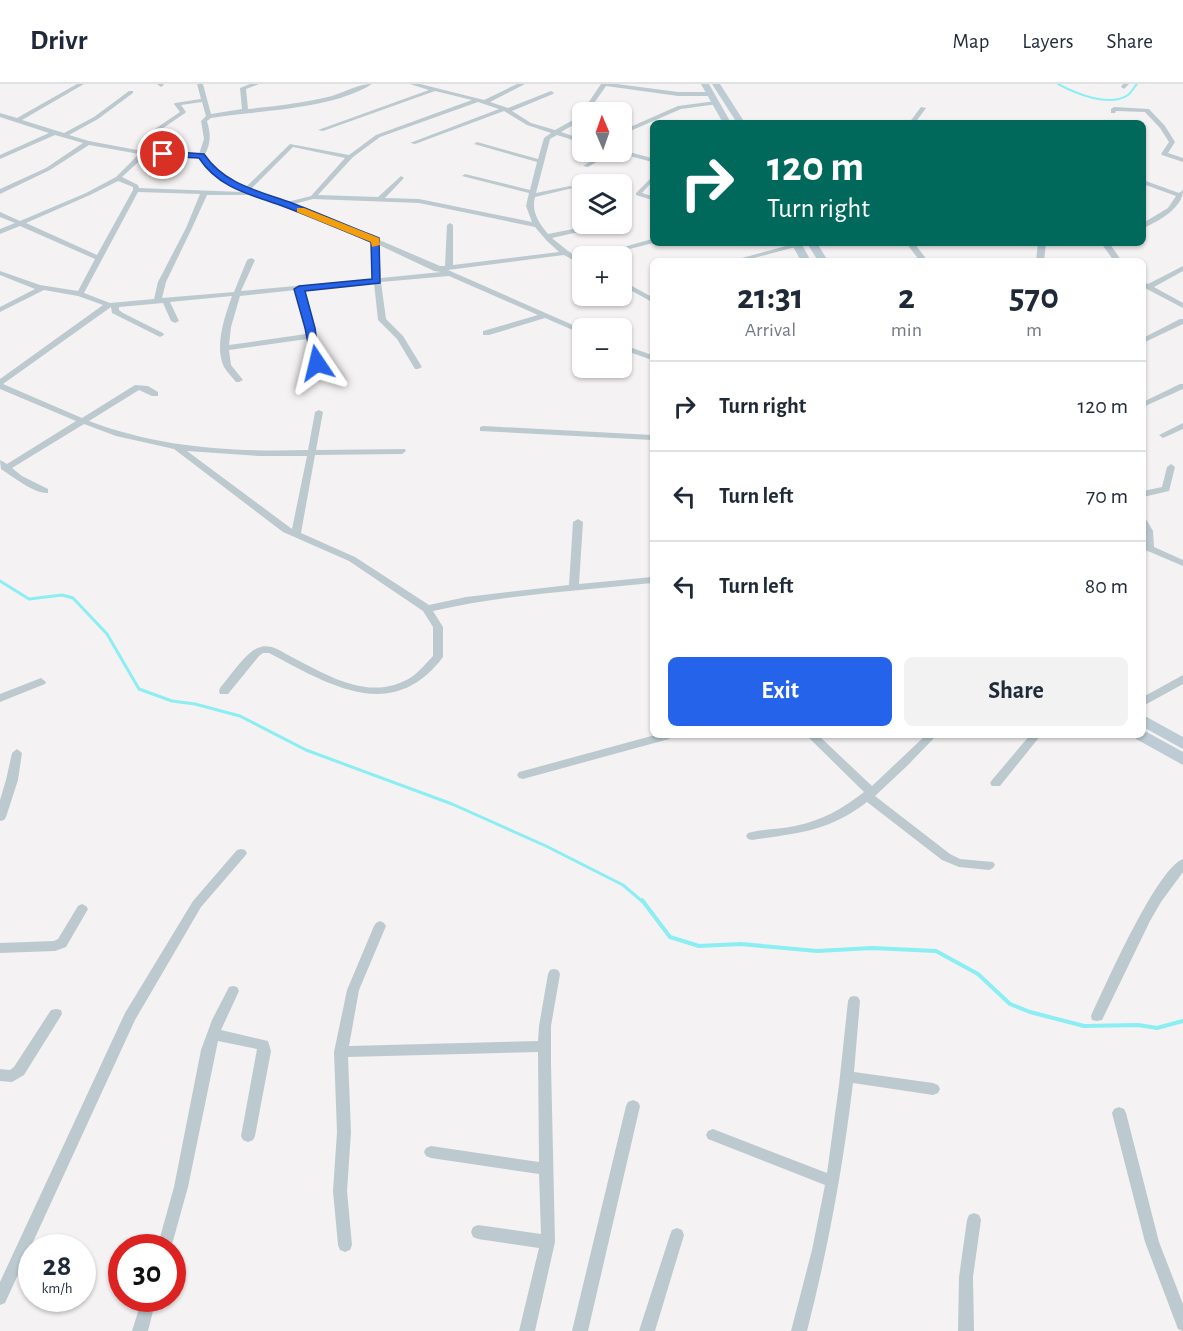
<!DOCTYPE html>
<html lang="en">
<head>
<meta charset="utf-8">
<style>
	:root { --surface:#fff; --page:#f2f2f3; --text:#1f2937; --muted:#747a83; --line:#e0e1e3; --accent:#2563eb }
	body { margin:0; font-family:"Alegreya Sans",sans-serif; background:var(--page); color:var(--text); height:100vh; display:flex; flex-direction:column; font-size:22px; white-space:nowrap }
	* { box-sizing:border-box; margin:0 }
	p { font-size:20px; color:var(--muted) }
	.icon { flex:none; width:33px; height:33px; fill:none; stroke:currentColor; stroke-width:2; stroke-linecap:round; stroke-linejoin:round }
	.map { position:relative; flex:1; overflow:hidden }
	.sheet { position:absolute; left:650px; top:174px; width:496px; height:480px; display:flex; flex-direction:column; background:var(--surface); border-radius:9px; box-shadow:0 2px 4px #0004 }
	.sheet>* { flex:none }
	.hud { position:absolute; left:650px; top:36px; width:496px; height:126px; border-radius:9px; box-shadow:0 2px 4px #0004; background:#00695c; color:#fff; overflow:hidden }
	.needle { width:39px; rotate:358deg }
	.tools { position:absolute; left:572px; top:18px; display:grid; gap:12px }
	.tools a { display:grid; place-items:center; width:60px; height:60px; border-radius:9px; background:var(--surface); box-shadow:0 2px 4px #0004; font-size:30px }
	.speed { position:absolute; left:18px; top:1150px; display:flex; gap:12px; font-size:30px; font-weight:700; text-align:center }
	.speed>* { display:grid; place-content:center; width:78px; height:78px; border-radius:50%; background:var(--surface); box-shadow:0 2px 4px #0004; line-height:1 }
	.speed small { font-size:15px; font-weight:400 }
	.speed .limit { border:9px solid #d22; background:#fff; color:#111 }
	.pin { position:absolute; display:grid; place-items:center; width:51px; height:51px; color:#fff; margin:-26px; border:3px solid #fff; border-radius:50%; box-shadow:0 2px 6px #0007 }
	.me { position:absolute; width:66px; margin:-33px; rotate:350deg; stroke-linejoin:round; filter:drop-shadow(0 0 4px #0008) }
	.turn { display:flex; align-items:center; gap:21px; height:126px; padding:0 18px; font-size:27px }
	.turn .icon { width:78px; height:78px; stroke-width:2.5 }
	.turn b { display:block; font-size:42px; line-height:51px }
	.eta { display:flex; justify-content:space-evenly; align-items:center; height:102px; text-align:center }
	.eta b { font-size:36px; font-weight:700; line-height:42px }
	.action { display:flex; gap:12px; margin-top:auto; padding:12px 18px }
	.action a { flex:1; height:69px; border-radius:9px; background:var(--accent); color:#fff; font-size:24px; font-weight:700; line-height:69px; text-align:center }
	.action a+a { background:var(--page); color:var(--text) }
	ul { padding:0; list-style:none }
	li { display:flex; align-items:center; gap:18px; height:90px; padding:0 18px; border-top:2px solid var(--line) }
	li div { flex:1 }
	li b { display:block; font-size:22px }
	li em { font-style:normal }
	header { display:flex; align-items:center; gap:36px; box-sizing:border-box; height:84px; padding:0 30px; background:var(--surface); border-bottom:2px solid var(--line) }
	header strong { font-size:28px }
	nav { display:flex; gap:33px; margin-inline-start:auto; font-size:21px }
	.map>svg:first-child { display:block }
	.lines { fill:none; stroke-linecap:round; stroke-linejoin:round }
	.stream-far2 { stroke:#8aeef2; stroke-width:2 }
	.stream-far1 { stroke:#8aeef2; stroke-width:3 }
	.stream { stroke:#8aeef2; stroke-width:4 }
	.street { fill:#bccacf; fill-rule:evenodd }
	.secondary { fill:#bdccd4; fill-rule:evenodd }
	.route { fill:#2563eb; stroke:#184099; stroke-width:1.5 }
	.slow { fill:#f59e0b }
</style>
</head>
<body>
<header>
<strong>Drivr</strong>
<nav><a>Map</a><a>Layers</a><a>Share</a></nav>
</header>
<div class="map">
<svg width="1183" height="1247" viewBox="0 0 1183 1247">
	<rect width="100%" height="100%" fill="#f5f2f3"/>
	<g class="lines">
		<path class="stream-far2" d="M1058 0C1075 9 1109 24 1128 11 1131 9 1134 3 1137 0"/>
		<polyline class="stream-far1" points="0,497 29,515 62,511 73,514 107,550 139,605 172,617 195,620 240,632 306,666 452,720 546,762 623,801 643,818"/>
		<polyline class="stream" points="642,816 670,853 699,862 741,860 817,867 872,864 936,867 978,890 1010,920 1030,928 1084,942 1138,941 1157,944 1183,937"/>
		<g class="street">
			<path d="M77 0H84L22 36 64 49 94 33 129 7H133V9L98 35 69 51 89 57 137 66 149 49 180 28 174 20 175 19 201 15 197 0H203L211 30 242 25 240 4 250 0H259L246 5 248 25C276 22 304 19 332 12 345 8 358 0 372 0 331 26 259 26 211 34L207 37C211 50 211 61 204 72 216 89 228 94 245 104L290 60 349 71 376 51 472 16 435 7 323 47 318 46 429 6 410 0H420L484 16 517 0H525L490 18 508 24 551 7 554 9 553 10 512 27 531 39 555 46 582 31V36L561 48 582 55V59L557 51 550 55 536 109 570 102 573 104 535 113C531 128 539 139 548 150L598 140H608L605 142 552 154 568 167 582 176V181L564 171 448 186 582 245V250L545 234 489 251H483V247L538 231 449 192 381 198 386 235 403 252 422 283 418 285H415L397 255 378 236 374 199 303 206 314 250 316 252 315 254 321 279 320 281H314L313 279 307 255 229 266 231 281 243 296 239 298H236C232 293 227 288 224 283 214 262 225 232 232 212L170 218 179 237 175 239 171 237 163 219 119 223V226L123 229 163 249 164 251 160 253 112 229 111 223 3 300 82 334 135 301 148 302 158 308V312H152L139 306 89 337C160 364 233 368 308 366L315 328 319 326 323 328 316 366 405 365 406 367 402 370 315 371 301 449 355 473 429 521 466 513 569 501 573 438 578 435 583 438 579 500 652 493V499C579 507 505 510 433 527L443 543V573C392 641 328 600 269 569H263L259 572 228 610H220L219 607 220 604C229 594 246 568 258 564 269 559 279 566 288 571 327 591 371 620 413 592 420 587 427 578 433 572V543L423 527 349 477 283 448 174 365 116 352 84 340 12 384 22 392 48 405V409C34 410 12 392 1 385L0 376 7 380 76 337 0 305V295L103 221 78 212 44 206 0 228V223L35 205 0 191V187L40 201 78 207 95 175 20 142 0 150V145L15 139 0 133V128L20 137 86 109 116 93 139 70 89 61 50 86 0 110V105L46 84 83 59 55 51 0 75V71L49 49 0 33V29L17 34ZM202 18 206 32 201 37 204 55 199 70 143 67 153 51 185 29 186 28 181 21ZM478 18 499 25 410 59 415 60 504 27 527 41 551 49 544 54 538 75 477 58 474 60 537 78 530 106 465 90 462 92 529 109 526 122 532 138 419 115 385 114 403 95 404 94 401 92 378 113 318 111 353 73 380 53ZM293 63 345 74 311 112 287 118 250 106ZM146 71 199 74C212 93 223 97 242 108L139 104 138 101 122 93ZM118 97 133 103V106L97 171 26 139 90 111ZM138 108 200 110 186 144 158 198 154 215 110 219 84 209ZM207 111H252L285 121 372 157 373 195 241 207 255 176 251 174 247 176 234 208 162 214 166 198 192 144ZM313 115 419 119 535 143 547 157 559 168 453 181V141L450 139 447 141 445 182H440L377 155 294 120ZM379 161 434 187 441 188 381 194ZM296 206 306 250 229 261 231 243 240 212ZM187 367 259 372H307L292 445Z"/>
			<polygon points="157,0 163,0 164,1 161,3"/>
			<polygon points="601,0 617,0 678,8 711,8 714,10 711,12 678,12 606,2 588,28 582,28"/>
			<polygon points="1123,0 1129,0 1124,5 1121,3"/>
			<polygon points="716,17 719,19 718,20 681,25 621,51 621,47 678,22"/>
			<polygon points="921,23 926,24 915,39 909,39"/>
			<polygon points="1114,23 1149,25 1165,42 1175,58 1168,69 1183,74 1183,78 1162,71 1161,70 1169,58 1160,44 1145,28 1116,27 1115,29 1111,29 1111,25"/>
			<polygon points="621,66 652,74 652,78 619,69 618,68"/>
			<polygon points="606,68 613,68 588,83 583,82"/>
			<polygon points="652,93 652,98 642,109 652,112 652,116 636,111 636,109"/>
			<path d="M1143 96 1179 109 1183 106C1183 124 1158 138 1143 144V139L1168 124 1176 112 1143 100Z"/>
			<polygon points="625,133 627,134 627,136 621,138 621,134"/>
			<polygon points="652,155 653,159 602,172 592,172"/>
			<polygon points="797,159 801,161 799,162 743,177 731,177"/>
			<polygon points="906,159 914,159 928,177 920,177"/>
			<polygon points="1038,159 1046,159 1044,177 1036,177"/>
			<polygon points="1101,159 1109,159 1122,177 1114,177"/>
			<polygon points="1183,182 1183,187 1154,203 1183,219 1183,224 1143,203 1143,198 1148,200"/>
			<polygon points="621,196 652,213 652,218 621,201"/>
			<polygon points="1180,235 1183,235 1183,240 1143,259 1143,254"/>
			<polygon points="621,260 652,271 652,276 621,265"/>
			<polygon points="1180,300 1183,300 1183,305 1143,323 1143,318"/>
			<polygon points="1183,339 1183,345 1163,354 1159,351"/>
			<polygon points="483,342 652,351 652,356 480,347 480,343"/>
			<polygon points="1171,380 1175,383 1169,407 1143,413 1143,407 1162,403 1167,383"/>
			<polygon points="1143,434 1146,435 1153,447 1154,463 1183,476 1183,482 1143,465 1143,459 1145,460"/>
			<polygon points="1183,591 1183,600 1143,622 1143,613"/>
			<polygon points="41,594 46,598 45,600 0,618 0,610"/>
			<polygon points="655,651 674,651 669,655 523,695 519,694 517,691 519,688 523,687"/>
			<path d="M806 651H818L872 702 926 651H937L907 682 875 712 950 770 960 775 993 778 995 781 993 784 989 786 959 783 942 776 867 718C828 748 798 749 752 756L748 755 746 752 748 749 752 748C766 745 781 745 795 742 821 737 844 724 864 708Z"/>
			<polygon points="1030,651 1041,651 1000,702 992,702 990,699 992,696"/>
			<polygon points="17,665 22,669 18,696 6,733 4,736 0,737 0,716 6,696 12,669"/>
			<polygon points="241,765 245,766 247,769 245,772 201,823 135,936 5,1219 0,1221 0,1198 125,929 193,817 237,766"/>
			<path d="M1183 775V788L1161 818 1150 837 1102 936 1097 937 1092 936 1091 932C1105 903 1156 785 1183 775Z"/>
			<polygon points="82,820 86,822 88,825 66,863 55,867 0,869 0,859 54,857 58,855 78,822"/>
			<polygon points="380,837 384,839 386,842 359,906 349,962 538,957 539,942 548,890 550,886 554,885 558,886 560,890 551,942 551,980 555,1158 535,1247 519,1247 539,1164 478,1155 473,1153 471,1148 473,1143 478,1141 541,1150 539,1090 431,1074 426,1072 424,1068 426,1064 431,1062 539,1078 538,968 348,973 351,1048 347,1107 352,1161 350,1166 345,1168 340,1166 338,1161 333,1107 337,1048 334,968 347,906 374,842 376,839"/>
			<polygon points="233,902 237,903 239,907 221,946 268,957 271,967 255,1052 253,1056 248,1058 243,1056 241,1052 257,965 218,957 188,1103 171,1164 157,1164 174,1103 201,966 212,936 229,903"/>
			<path d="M854 912 858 913 860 917 854 988 933 999 938 1001 940 1005 938 1009 933 1011 853 999C843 1083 828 1165 807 1247H791L812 1166 825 1101 708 1055 706 1051 708 1047 713 1045 827 1089 839 1001 848 917 850 913Z"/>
			<polygon points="56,925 61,926 62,930 24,991 12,998 0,997 0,985 10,986 14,983 51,926"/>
			<polygon points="633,1016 638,1018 640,1022 588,1247 572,1247 626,1022 628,1018"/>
			<polygon points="1119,1023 1124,1025 1126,1029 1159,1158 1183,1220 1183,1247 1178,1245 1145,1158 1112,1029 1114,1025"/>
			<polygon points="974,1129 979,1131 981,1136 973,1193 974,1247 958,1247 959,1193 967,1136 969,1131"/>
			<polygon points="677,1144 682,1146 684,1151 655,1247 639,1247 670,1151 672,1146"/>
			<polygon points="142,1215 156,1215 148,1247 132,1247"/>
		</g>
		<g class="secondary">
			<polygon points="701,0 709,0 731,39 723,39"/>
			<polygon points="712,0 720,0 745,39 737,39"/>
			<polygon points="791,159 801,159 811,177 801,177"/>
			<polygon points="807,159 817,159 828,177 818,177"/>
			<polygon points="1143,631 1183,653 1183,665 1143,643"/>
			<polygon points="1143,646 1183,668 1183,681 1136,655 1133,651 1143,651"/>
		</g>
	</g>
	<path class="route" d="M163 67 204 70C225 101 259 107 292 119 321 130 350 143 379 154L380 199 305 207 315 244 320 281 312 279 305 244 294 205 299 202 372 195 371 158C342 146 314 134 285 123 253 111 219 105 199 74L160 72V68Z"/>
	<polygon class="slow" points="297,124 304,124 379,154 380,161 372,163 371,158 297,128"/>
</svg>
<div class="tools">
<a><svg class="needle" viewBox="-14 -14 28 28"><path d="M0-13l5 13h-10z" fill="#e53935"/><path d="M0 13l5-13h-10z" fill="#747a83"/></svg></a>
<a><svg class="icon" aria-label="layers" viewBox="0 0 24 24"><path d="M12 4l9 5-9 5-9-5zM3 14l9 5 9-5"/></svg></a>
<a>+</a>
<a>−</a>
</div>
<div class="speed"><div>28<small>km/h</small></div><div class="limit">30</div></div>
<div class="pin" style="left:163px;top:70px;background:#d93025"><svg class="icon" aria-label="arrive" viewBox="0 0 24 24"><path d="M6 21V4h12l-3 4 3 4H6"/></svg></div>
<svg class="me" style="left:317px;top:279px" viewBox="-20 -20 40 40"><path d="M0-17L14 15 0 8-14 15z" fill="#2563eb" stroke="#fff" stroke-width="4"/></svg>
<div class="hud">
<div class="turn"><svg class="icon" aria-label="right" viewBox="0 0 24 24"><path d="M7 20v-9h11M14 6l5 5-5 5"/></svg><div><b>120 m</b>Turn right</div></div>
</div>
<section class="sheet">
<div class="eta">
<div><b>21:31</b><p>Arrival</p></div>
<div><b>2</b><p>min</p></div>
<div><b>570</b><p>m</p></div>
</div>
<ul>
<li><svg class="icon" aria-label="right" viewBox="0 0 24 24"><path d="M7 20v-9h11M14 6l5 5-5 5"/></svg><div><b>Turn right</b></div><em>120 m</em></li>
<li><svg class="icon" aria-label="left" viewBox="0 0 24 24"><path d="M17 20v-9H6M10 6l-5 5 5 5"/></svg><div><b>Turn left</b></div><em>70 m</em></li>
<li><svg class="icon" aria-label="left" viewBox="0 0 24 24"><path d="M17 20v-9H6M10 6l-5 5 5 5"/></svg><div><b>Turn left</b></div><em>80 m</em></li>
</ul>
<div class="action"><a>Exit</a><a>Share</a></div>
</section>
</div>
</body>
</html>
